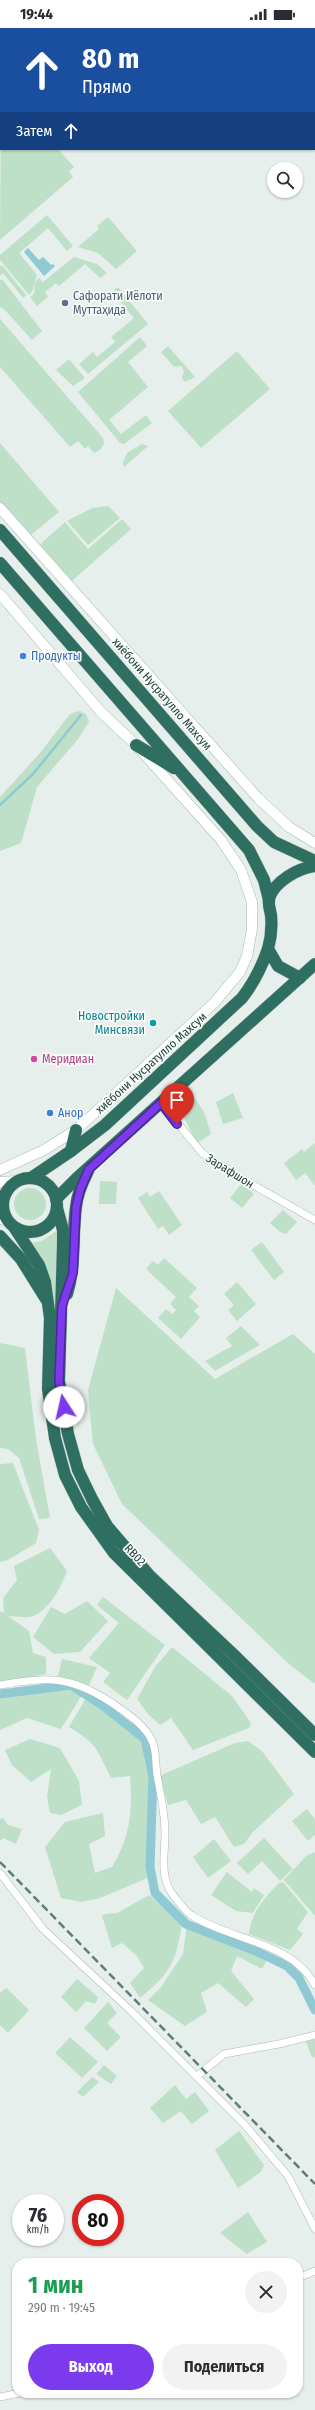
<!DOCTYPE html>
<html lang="ru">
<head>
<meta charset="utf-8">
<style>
	:root { --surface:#fff; --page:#f2f2f3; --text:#2b2b33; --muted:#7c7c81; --accent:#7c3aed }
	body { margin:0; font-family:"Fira Sans Condensed",sans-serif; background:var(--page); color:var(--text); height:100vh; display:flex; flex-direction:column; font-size:15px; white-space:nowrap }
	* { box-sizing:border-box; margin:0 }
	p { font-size:13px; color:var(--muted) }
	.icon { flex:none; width:22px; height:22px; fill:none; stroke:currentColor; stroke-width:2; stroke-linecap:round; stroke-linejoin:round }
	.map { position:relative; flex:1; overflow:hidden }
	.details { position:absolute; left:12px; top:2230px; width:291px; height:140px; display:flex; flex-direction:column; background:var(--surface); border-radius:16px; box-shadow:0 1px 3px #0004 }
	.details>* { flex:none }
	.guide { position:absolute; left:0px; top:0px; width:315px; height:122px; box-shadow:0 1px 3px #0004; background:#1a4fa0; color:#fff; overflow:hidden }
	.controls { position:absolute; left:267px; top:134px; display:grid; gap:8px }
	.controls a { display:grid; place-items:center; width:36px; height:36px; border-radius:50%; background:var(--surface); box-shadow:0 1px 3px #0004; font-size:20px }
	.speed { position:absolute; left:12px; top:2166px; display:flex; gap:8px; font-size:20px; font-weight:700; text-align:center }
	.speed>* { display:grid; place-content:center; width:52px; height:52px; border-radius:50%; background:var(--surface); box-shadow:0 1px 3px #0004; line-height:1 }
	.speed small { font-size:10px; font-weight:400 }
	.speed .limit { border:6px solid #d22; background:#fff; color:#111 }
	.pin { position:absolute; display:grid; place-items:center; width:34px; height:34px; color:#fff; margin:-41px -17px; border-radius:50% 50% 50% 0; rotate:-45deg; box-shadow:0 0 4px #0007 }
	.pin .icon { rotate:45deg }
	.me { position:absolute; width:44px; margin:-22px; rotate:350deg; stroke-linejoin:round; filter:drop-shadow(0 0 3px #0008) }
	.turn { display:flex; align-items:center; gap:14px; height:84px; padding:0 16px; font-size:18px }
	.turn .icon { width:52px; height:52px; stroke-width:2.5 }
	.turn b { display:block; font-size:28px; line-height:34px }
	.then { display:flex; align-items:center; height:38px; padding:0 16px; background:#0003; gap:8px; font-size:15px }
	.round { display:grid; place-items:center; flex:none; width:42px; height:42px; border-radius:21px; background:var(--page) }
	.head { display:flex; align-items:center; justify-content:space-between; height:68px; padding:0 16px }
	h1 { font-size:24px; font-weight:700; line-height:30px; color:#1e9e55 }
	.action { display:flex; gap:8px; margin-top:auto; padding:8px 16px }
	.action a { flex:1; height:46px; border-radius:24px; background:var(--accent); color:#fff; font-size:16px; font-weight:700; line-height:46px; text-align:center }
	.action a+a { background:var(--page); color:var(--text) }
	.status { display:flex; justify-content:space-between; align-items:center; height:28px; padding:0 20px; background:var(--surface); direction:ltr }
	.status svg { height:11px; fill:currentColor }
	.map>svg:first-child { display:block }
	.green { fill:#bfe0c8 }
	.water { fill:#8ec9d4 }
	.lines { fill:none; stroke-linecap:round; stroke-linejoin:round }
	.stream { stroke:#8ec9d4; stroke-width:2.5 }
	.canal { stroke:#8ec9d4; stroke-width:9 }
	.street-casing { stroke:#a8b8b2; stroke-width:8 }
	.secondary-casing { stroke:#a4bbb3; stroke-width:11 }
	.highway-casing { stroke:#c2cac8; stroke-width:13 }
	.street { stroke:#fff; stroke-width:7 }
	.secondary { stroke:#fff; stroke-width:10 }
	.highway { stroke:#2f6f62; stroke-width:12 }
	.rail { stroke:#5f7d75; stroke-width:2.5; stroke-dasharray:8 4; stroke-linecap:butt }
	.route-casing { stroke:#51269a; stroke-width:10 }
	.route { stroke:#7c3aed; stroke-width:7 }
	.service-dot { fill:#5c6f8a; stroke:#f7fbf9; stroke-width:1.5 }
	.shop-dot { fill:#3f7fe0; stroke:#f7fbf9; stroke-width:1.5 }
	.culture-dot { fill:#0f9aa8; stroke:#f7fbf9; stroke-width:1.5 }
	.hotel-dot { fill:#d1479c; stroke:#f7fbf9; stroke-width:1.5 }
	.labels { text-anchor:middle; stroke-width:3.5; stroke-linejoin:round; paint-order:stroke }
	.service-label { font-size:12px; fill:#4e5e75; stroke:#f7fbf9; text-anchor:start }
	.shop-label { font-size:12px; fill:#366cbe; stroke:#f7fbf9; text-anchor:start }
	.street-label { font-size:12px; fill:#24423a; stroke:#f7fbf9 }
	.culture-label { font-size:12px; fill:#0d838f; stroke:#f7fbf9; text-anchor:end }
	.hotel-label { font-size:12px; fill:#b23c85; stroke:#f7fbf9; text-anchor:start }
</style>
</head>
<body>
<div class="status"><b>19:44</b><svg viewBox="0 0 49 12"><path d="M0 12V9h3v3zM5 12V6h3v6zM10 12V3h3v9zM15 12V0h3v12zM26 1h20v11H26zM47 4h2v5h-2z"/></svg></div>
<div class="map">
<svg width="315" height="2382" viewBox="0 0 315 2382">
	<rect width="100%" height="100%" fill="#e6efeb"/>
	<g class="green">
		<polygon points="1,80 1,121 58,121 74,139 69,143 73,149 0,212"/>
		<polygon points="47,187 73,218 67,223 48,200 19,225 37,247 32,264 29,267 0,232 0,227"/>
		<polygon points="108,189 137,223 116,241 98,225 78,219 99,201 97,198"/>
		<polygon points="74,229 97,236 107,245 100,250 85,236 59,258 56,255 45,264 48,269 37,278 30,269 34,266 35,254 39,250 43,254"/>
		<polygon points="2,237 26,267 23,270 3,245 0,248 0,239"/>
		<polygon points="2,251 42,303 32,312 5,282 0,279 0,252"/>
		<polygon points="118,259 148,296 88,346 79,336 93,324 97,329 115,314 111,309 134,290 112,264"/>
		<polygon points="0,291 103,410 104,416 100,422 94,425 88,418 85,421 78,413 70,419 0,339"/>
		<polygon points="140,309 147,318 128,334 148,359 109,392 121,406 146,387 152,395 124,416 120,415 78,364"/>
		<polygon points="168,318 195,349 185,354 182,350 184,343 181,338 174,339 161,324"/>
		<polygon points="237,323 270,361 201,420 168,383"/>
		<polygon points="69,331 85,350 73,358 56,342"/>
		<polygon points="0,415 59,484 26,511 0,480"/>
		<polygon points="142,416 148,418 124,439 123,434 128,424"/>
		<polygon points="108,478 120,490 88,517 67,493 92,480"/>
		<polygon points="122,491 131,501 66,558 35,521 65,494 88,521"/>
		<polygon points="79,683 86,686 89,694 78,711 37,759 21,815 0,823 0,769 40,725 70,686"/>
		<polygon points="190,1063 204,1084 211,1106 197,1115 176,1074"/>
		<polygon points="233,1065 243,1090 223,1096 216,1074"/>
		<polygon points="315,1115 315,1158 305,1145 296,1152 284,1135 302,1121 304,1124"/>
		<polygon points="100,1153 117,1154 116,1176 99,1176"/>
		<polygon points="241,1156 254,1166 242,1180 230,1170"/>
		<circle cx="30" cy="1176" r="16"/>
		<polygon points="159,1163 182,1197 169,1207 163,1198 158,1201 138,1170 147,1164 150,1169"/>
		<polygon points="283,1182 297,1194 286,1206 280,1204 270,1195"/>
		<path d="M59 1201 56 1286C53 1259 48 1237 31 1215L42 1213Z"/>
		<polygon points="262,1214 284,1244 274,1252 251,1222"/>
		<polygon points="164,1230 197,1260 189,1269 199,1278 194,1283 200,1289 181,1311 158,1290 166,1281 172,1286 176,1282 170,1276 176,1269 146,1241 153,1233 158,1237"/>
		<polygon points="237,1254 256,1276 237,1293 228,1282 234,1277 224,1266"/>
		<polygon points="116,1260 215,1351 293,1306 315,1326 315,1656 290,1637 122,1476 93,1416 88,1362"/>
		<polygon points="241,1298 260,1317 215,1343 205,1333 232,1318 226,1310"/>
		<polygon points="0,1315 25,1320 36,1411 50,1490 39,1491 19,1430 8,1421 0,1420"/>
		<polygon points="13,1435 39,1502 36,1515 8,1532 0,1534 0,1436"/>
		<path d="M50 1520 67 1543C61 1559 49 1584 30 1589 24 1590 15 1588 8 1588L29 1603 33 1625 46 1629V1646L0 1655V1583L4 1585 3 1570 17 1552 14 1538Z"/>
		<polygon points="103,1569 165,1617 127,1672 103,1654 110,1645 89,1630 119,1595 97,1577"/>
		<polygon points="87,1573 108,1593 80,1624 54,1626 33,1609 51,1579 65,1586"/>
		<polygon points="172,1619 232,1668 251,1695 249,1700 193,1722 171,1690 160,1697 148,1686 137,1671 155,1639"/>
		<polygon points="62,1631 97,1639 89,1657 58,1648"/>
		<polygon points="49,1661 73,1662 82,1667 61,1701 27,1690 0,1702 0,1667"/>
		<path d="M86 1670 101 1678 144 1713 152 1746 150 1849 100 1870 81 1874 61 1870 45 1819 65 1794 103 1785 105 1808 89 1816 95 1845 112 1839C130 1809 133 1783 130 1748L111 1750C96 1721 99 1717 69 1699Z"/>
		<polygon points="30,1711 60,1720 79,1753 82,1777 61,1787 50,1785 47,1769 51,1741 31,1754 12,1737 5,1722"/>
		<polygon points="248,1713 262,1723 294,1766 252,1805 244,1816 234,1819 215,1789 201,1796 186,1772 168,1777 159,1748 235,1715"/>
		<polygon points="307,1781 315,1791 315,1807 308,1813 292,1793"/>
		<polygon points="3,1790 8,1797 22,1801 16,1816 3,1810 0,1813 0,1791"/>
		<polygon points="264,1810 293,1841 280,1853 262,1833 248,1846 237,1835"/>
		<polygon points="214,1811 231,1833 208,1850 193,1829"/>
		<polygon points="315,1824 315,1888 284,1852 306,1828"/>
		<polygon points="227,1844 252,1864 254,1860 264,1867 253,1885 236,1883 211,1867"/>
		<path d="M283 1854 308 1884 297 1901 303 1906 290 1922 249 1906C251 1885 264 1870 279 1855Z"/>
		<path d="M149 1867 182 1896C175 1936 172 1943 140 1970L130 1955 144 1940 137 1928 122 1915 112 1920 102 1888 105 1886 117 1885Z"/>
		<polygon points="187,1897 268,1930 262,1941 237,1928 231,1943 254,1971 246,1979 218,1955 201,1965 207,1984 185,1998 148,1972 161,1959 183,1926"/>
		<polygon points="77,1951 98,1969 95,1976 86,1973 76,1984 61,1969"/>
		<polygon points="6,1960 29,1982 8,2005 0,1997 0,1965"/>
		<polygon points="108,1974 117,1985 107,1995 121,2009 107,2023 84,2000"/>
		<polygon points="70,2009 98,2034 82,2050 55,2025"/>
		<polygon points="315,2010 315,2029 312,2030 306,2014"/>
		<polygon points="104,2037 117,2048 111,2056 96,2046"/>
		<polygon points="92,2049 99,2054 83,2069 77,2064"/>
		<polygon points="175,2057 186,2071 195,2064 209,2083 192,2096 181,2083 163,2095 150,2080"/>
		<polygon points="239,2103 264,2137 261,2144 238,2160 215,2122"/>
		<polygon points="248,2184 267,2214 247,2226 220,2205"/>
	</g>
	<polygon class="water" points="28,220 39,232 43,229 51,237 53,236 55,238 44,248 24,224"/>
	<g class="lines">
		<polyline class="stream" points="0,777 33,746 81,687"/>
		<polyline class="canal" points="0,1666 71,1657 102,1677 145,1711 153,1748 150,1839 155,1865 186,1896 258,1924 287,1938 299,1950 315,1982"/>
		<g class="street-casing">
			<g id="street">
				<polyline points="161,1075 202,1125 241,1150 315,1192"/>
				<path d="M0 1657C49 1649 69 1647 112 1675 125 1684 142 1695 150 1709 157 1720 155 1734 157 1747 160 1765 165 1785 165 1804 165 1830 158 1851 177 1872 181 1877 186 1884 191 1887 229 1912 293 1914 315 1957"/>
				<polyline points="0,1845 43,1901 131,1983 244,2096 288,2148 315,2201"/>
				<polyline points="197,2048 224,2026 279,2016 315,2007"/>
				<polyline points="298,2250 315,2243"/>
				<polyline points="0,2369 20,2365"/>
			</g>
		</g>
		<g class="secondary-casing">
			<g id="secondary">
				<polyline points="0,480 258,770 289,799 315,815"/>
				<polyline points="0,566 101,684 136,717 221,812 241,842 252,874 252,901 247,928 240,944 214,975 76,1102 44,1122 0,1142"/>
				<polyline points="0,1154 17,1153"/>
				<polyline points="0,1191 9,1193"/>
			</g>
		</g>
		<g class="highway-casing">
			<g id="highway">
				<polyline points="0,502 257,798 274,814 315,833"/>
				<polyline points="0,535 249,822 264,852 269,872"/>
				<polyline points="136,717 174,740"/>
				<polyline points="268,921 278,938 300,950"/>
				<polyline points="71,1123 76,1102"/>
				<path d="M31 1150 71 1123 105 1097 242 970C253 956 262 938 268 921 271 910 272 897 271 887 270 882 268 876 269 871 274 853 299 840 315 838"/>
				<circle cx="30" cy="1177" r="27"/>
				<polyline points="56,1171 77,1150 315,936"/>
				<polyline points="57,1180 63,1202 63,1216 59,1353 68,1406 78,1442 92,1471 107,1498 149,1547 233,1626 315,1707"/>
				<polyline points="14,1199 39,1237 45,1254 50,1290 48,1361 55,1410 65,1447 81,1479 114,1525 315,1724"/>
				<polyline points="0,1208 21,1231 46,1271"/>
				<path d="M67 1266C76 1237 72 1208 76 1179 77 1166 82 1155 88 1143"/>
			</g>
		</g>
		<use href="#street" class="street"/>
		<use href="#secondary" class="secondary"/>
		<use href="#highway" class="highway"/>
		<polyline class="rail" points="0,1834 315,2156"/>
	</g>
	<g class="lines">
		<g class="route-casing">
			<polyline id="route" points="64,1379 59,1353 62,1278 73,1245 76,1179 80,1162 89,1141 161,1075 177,1096"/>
		</g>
		<use href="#route" class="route"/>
	</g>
	<circle class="service-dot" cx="65" cy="275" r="4"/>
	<g class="shop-dot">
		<circle cx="23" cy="628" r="4"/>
		<circle cx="50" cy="1085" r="4"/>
	</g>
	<circle class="culture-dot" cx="153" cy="995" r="4"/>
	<circle class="hotel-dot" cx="34" cy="1031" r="4"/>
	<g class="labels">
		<g class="service-label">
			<text x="73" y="272">Сафорати Иёлоти<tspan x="73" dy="14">Муттаҳида</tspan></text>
		</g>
		<g class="shop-label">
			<text x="31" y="632">Продукты</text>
			<text x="58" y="1089">Анор</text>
		</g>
		<g class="street-label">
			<text transform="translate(162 666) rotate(49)" y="4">хиёбони Нусратулло Махсум</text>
			<text transform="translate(151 1035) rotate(-42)" y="4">хиёбони Нусратулло Махсум</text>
			<text transform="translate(230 1143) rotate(32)" y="4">Зарафшон</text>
			<text transform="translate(135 1527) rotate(47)" y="4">RB02</text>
		</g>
		<g class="culture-label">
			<text x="145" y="992">Новостройки<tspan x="145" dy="14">Минсвязи</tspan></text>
		</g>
		<g class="hotel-label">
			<text x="42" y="1035">Меридиан</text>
		</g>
	</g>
</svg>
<div class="controls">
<a><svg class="icon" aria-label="search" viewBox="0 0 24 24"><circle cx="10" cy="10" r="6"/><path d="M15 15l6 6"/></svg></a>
</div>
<div class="speed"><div>76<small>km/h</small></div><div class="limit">80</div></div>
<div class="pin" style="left:177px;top:1096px;background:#d93025"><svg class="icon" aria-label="arrive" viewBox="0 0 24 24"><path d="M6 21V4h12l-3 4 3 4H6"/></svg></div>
<svg class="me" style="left:64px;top:1379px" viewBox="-20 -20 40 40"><circle r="19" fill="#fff"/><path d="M0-13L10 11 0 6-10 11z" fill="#7c3aed"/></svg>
<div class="guide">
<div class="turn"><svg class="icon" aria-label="ahead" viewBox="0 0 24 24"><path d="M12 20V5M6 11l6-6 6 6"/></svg><div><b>80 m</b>Прямо</div></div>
<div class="then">Затем<svg class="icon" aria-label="ahead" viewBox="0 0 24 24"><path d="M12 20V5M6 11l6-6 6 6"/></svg></div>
</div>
<section class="details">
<div class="head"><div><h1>1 мин</h1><p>290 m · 19:45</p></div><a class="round"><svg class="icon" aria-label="close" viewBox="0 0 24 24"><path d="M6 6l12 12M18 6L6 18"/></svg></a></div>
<div class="action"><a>Выход</a><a>Поделиться</a></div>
</section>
</div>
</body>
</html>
